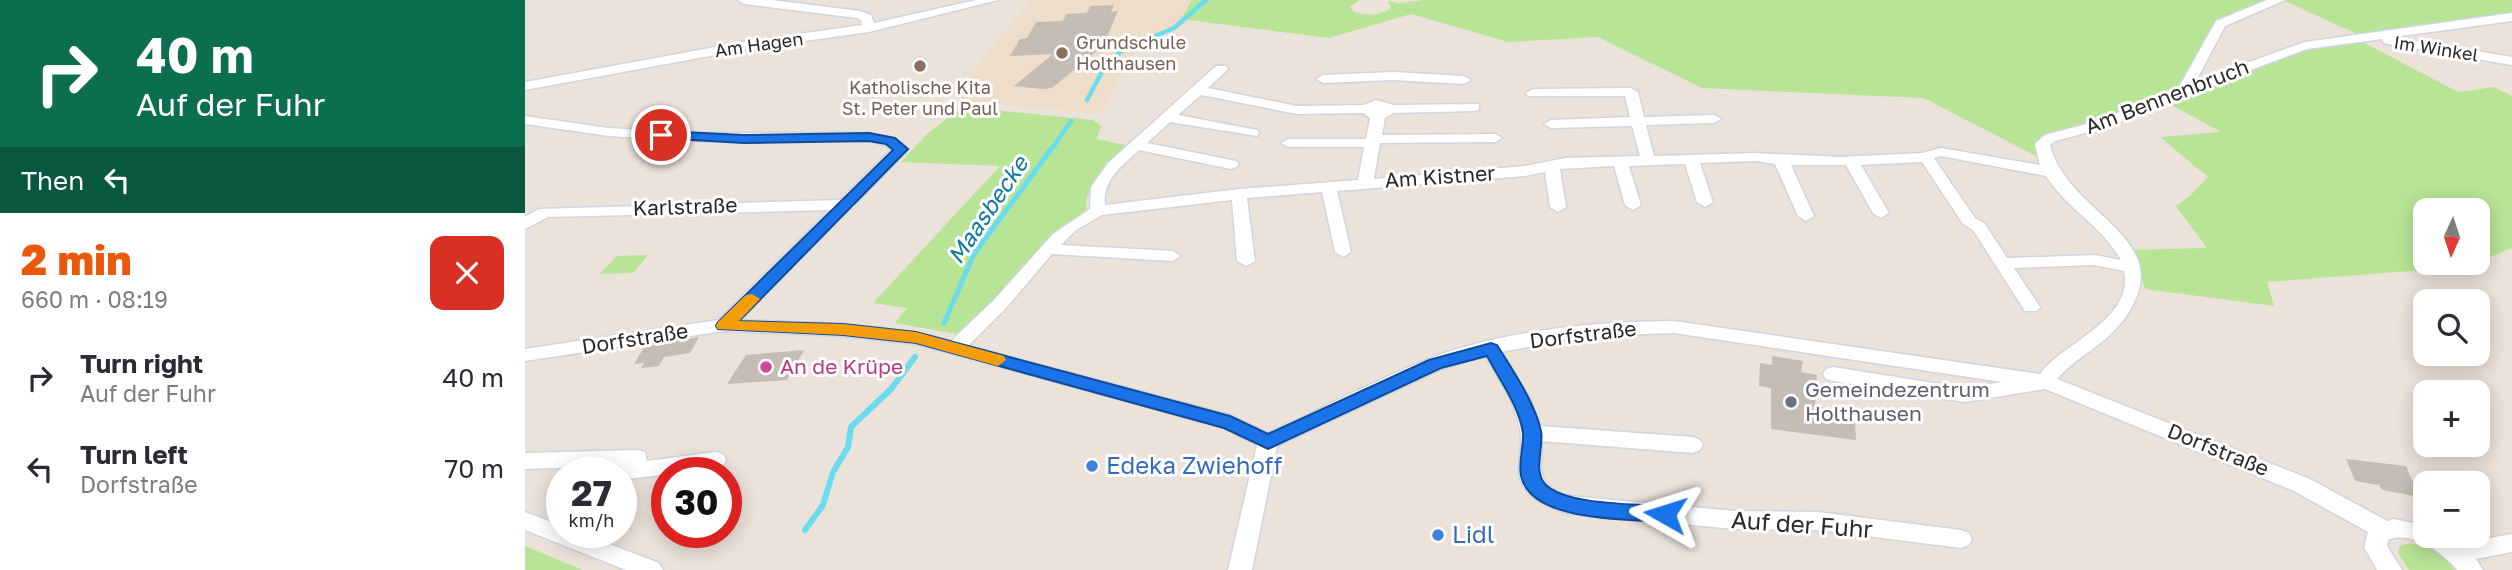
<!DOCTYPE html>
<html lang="en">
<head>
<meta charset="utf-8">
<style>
	:root { --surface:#fff; --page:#f7f7f7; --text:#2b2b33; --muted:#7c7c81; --accent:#ea580c }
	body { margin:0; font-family:"Golos Text",sans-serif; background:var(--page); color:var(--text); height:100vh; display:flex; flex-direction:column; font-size:26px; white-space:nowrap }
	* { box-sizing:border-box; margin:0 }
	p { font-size:23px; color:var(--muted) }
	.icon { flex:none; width:38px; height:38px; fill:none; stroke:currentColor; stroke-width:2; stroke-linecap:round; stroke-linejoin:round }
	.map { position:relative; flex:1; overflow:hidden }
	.drawer { display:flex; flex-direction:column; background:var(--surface); width:525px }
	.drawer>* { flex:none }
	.banner { background:#0b6e4f; color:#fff; overflow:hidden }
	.needle { width:46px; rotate:183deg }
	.tools { position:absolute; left:1888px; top:198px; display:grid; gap:14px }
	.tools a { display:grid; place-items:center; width:77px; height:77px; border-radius:14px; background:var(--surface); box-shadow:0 4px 18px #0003; font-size:35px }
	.speed { position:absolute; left:21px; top:457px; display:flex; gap:14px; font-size:35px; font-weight:700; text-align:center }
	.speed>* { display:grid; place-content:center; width:91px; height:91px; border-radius:50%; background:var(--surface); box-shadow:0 4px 18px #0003; line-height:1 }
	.speed small { font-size:18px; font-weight:400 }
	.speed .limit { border:10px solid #d22; background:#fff; color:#111 }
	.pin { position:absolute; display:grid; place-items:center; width:60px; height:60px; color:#fff; margin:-30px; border:4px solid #fff; border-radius:50%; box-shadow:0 2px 7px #0007 }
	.me { position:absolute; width:77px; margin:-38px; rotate:276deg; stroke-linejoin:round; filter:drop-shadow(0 0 5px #0008) }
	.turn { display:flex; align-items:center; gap:24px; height:147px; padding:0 21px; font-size:32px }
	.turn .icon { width:91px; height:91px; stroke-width:2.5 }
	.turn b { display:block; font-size:49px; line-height:60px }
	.then { display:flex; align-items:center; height:66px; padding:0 21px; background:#0003; gap:14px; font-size:26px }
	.round { display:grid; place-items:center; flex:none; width:74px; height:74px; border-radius:14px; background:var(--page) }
	.headline { display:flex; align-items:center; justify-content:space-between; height:119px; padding:0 21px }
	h1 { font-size:42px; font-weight:800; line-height:52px; color:var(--accent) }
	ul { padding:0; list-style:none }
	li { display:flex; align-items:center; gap:21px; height:91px; padding:0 21px }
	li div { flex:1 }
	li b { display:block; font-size:26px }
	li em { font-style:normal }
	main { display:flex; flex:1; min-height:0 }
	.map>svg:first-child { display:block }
	.education { fill:#eeddc8 }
	.green { fill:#b8e495 }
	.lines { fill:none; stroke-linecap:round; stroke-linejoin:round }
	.stream-far2 { stroke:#6adcf0; stroke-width:4.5 }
	.stream-far1 { stroke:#6adcf0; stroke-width:5 }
	.stream { stroke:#6adcf0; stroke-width:6 }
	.building { fill:#c4bdb6 }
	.minor-casing { stroke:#cfd5e2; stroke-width:3 }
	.minor { fill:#fff; fill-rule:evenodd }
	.route { fill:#1a73e8; stroke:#114b97; stroke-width:2 }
	.slow { fill:#f59e0b }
	.education-dot { fill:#8d6e63; stroke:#fff; stroke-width:2.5 }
	.hotel-dot { fill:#d1479c; stroke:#fff; stroke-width:2.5 }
	.worship-dot { fill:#6b7280; stroke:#fff; stroke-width:2.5 }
	.shop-dot { fill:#3f7fe0; stroke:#fff; stroke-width:2.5 }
	.labels { text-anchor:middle; stroke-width:6; stroke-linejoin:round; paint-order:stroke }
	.far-education-label { font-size:18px; fill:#785e54; stroke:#fff; text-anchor:start }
	.far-street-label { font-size:18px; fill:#292929; stroke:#fff }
	.street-label { font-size:21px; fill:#292929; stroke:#fff }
	.hotel-label { font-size:21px; fill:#b23c85; stroke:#fff; text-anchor:start }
	.worship-label { font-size:21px; fill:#5b616d; stroke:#fff; text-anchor:start }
	.water-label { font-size:23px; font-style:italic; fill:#0b799b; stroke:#fff }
	.near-shop-label { font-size:24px; fill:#366cbe; stroke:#fff; text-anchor:start }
	.near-street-label { font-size:24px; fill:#292929; stroke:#fff }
</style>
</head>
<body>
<main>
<section class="drawer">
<div class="banner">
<div class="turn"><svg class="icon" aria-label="right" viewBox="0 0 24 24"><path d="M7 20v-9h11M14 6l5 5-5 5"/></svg><div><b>40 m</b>Auf der Fuhr</div></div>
<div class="then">Then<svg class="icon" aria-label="left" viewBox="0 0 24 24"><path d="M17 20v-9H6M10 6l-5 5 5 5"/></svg></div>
</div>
<div class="headline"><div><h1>2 min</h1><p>660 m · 08:19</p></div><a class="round" style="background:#d93025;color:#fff"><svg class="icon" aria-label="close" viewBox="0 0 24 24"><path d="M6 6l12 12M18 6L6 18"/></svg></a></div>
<ul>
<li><svg class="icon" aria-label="right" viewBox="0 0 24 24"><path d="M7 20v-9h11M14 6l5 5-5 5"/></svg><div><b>Turn right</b><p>Auf der Fuhr</p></div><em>40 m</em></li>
<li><svg class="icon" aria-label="left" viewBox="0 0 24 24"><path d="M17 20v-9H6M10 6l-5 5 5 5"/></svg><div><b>Turn left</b><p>Dorfstraße</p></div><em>70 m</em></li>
</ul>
</section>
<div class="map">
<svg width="1987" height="570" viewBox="0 0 1987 570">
	<rect width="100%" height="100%" fill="#ebe2da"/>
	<polygon class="education" points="506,0 667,0 656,19 667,21 628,39 602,61 576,114 439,101 445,74"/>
	<g class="green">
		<path d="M667 0H834L825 7 829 12C843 16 854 16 866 8L863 1 874 3 899 0H1987V18L1836 36 1760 1 1686 28 1655 86 1574 122 1513 143 1511 156 1399 98 1177 88 1073 37 983 42 886 14 804 38 656 19Z"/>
		<polygon points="1834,40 1933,92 1969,87 1987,96 1987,248 1953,262 1953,210 1900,210 1900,262 1951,263 1937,267 1742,282 1749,306 1620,289 1612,260 1605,250 1682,248 1651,206 1666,195 1683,177 1635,137 1696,132 1639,101 1784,48"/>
		<polygon points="437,107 568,120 576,126 572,139 605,146 571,182 562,197 561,211 531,233 472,298 432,334 370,323 382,308 348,303 475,166 376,162 402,134"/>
		<polygon points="123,255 108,273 75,274 92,256"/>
		<path d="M1882 544C1901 543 1920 552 1929 570H1884L1873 553 1875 546Z"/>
		<polygon points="0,546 58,570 0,570"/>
	</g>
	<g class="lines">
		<g class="stream-far2">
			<polyline points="562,100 581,64 599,49 649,28 681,0"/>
			<polyline points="526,150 546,121"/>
		</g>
		<polyline class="stream-far1" points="419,323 449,254 527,148"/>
		<polyline class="stream" points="280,530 298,505 308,472 323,447 326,427 366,389 390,357"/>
	</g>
	<g class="building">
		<polygon points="589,5 586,12 593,11 578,46 548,71 527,88 517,89 489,86 528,54 485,56 495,39 502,38 511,22 538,21 541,14 562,13 565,6"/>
		<polygon points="174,337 165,353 139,357 134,366 116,368 119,363 109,364 120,346"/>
		<polygon points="279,350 262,380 202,384 221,355"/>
		<polygon points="1247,356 1278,361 1276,372 1292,375 1290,407 1318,410 1318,420 1330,421 1331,440 1246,429 1246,388 1234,386 1235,363 1247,365"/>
		<polygon points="1821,459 1881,466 1895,497 1857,490 1854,485 1830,481"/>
	</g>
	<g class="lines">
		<g class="minor-casing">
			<g id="minor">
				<polygon points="213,0 247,0 335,11 346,15 349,23 451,0 473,0 344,32 223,49 0,90 0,82 223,41 337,25 336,20 332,18 219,4"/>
				<path d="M1742 0H1760L1700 26 1671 81 1780 42 1987 13V21L1869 37 1987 57V65L1863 44 1859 43 1857 39 1782 49 1664 93 1583 127 1530 141 1525 145C1542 217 1661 238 1597 322 1578 346 1551 357 1532 379L1785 479 1862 521 1868 519 1900 525V536H1922L1935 543 1987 534V552L1951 559 1958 570H1932C1919 553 1886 530 1863 540L1862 546 1877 570H1852L1839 547 1843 532 1769 491 1520 389 1440 402 1308 381 1301 379 1298 374 1301 369 1308 367 1440 388 1477 382 1149 333 1058 336 977 352 1005 399 1015 426 1168 437 1175 440 1178 445 1175 450 1168 453 1017 441C1016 472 1010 486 1045 496L1210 511 1293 512 1436 530 1444 533 1447 539 1444 545 1436 548 1293 530 1210 529 1045 514C1021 506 993 497 994 467 995 454 998 442 995 429 990 402 974 379 960 356L917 369 752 446 727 570H703L732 445 699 428 391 344 319 336 199 331 0 361V349L193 320 305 210 23 217 0 229V217L14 209 315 200 367 149 360 145 344 141H159L84 136 0 124V116L84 128 159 133H344C360 136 372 137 383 149L381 152 330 204 329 208 324 209 215 320C286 323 357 323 426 341L469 300 528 234 565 209 566 187 583 163 691 66H701L703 69 683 88 772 106 839 105 851 100 869 105 954 104V110L949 111 868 113 860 118 857 135 970 134 977 138 970 142 855 143 849 179 1000 166 1040 158 1115 156 1107 126 1026 128 1019 124 1026 120 1105 117 1100 96H1003L1001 93 1008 89 1106 88 1113 92 1119 117 1189 115 1196 119 1189 123 1121 125 1129 156 1231 153 1316 157 1397 153 1416 148 1515 165 1510 144 1520 135 1573 121 1654 87 1691 21ZM676 95 772 114 838 113 845 118 841 139H763L756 143 763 147H839L833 180 714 189 580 205C577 180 598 165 614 150L706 169 711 167 714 164 711 161 622 143 645 122 732 136 734 133 732 130 653 115ZM1416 156 1521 176C1541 208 1577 226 1596 260L1570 255 1482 258 1460 224 1450 218 1409 158ZM1231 161 1250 164 1273 216 1281 221 1289 216 1266 165H1321L1348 213 1356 218 1364 213 1336 165 1397 162 1438 224 1448 230 1500 311H1512L1515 307 1489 268 1570 265 1599 271C1609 320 1537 343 1515 374L1149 321C1071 321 976 331 903 359 849 381 796 409 743 433L705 415 443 346 481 308 527 254 648 261 656 256 648 251 536 245 551 230 577 215 707 200 712 261 721 266 730 261 722 198 797 192 810 252 818 257 826 252 812 191 1000 176 1020 172 1025 207 1033 212 1041 207 1035 169 1089 166 1100 205 1108 210 1116 205 1104 166 1160 164 1172 202 1180 207 1188 202 1175 163Z"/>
				<polygon points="868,72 939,76 946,80 939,84 868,80 798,83 791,79 798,75"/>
				<polygon points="113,450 120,452 122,461 191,452 198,454 201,460 198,466 191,468 103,479 93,472 95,466 0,469 0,453"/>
				<polygon points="0,512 37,526 37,532 53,532 134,563 138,570 101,570 0,530"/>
			</g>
		</g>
		<use href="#minor" class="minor"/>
	</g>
	<path class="route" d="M136 131 219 135 344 133 370 138 383 149 214 321 318 324 391 332 705 416 743 434 904 360 966 343 972 345C988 371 1009 401 1016 431 1019 447 1008 471 1020 484 1039 505 1111 504 1140 506L1147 509 1150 514 1147 520 1140 522C1102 519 1006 522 996 476 993 462 999 446 998 433 994 406 974 379 962 356L916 368 743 449 699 428 391 343 318 335 193 329 191 326 193 322 368 150 361 144 344 141 219 143 132 138V132Z"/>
	<polygon class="slow" points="227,294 235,299 214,321 318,324 391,332 479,356 481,360 473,366 391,343 318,335 193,329 191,326 193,322 221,295"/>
	<g class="education-dot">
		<circle cx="537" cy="53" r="7"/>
		<circle cx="395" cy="66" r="7"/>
	</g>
	<circle class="hotel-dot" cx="241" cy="367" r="7"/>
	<circle class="worship-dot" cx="1266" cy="402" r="7"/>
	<g class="shop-dot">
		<circle cx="567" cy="466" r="7"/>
		<circle cx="913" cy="535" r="7"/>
	</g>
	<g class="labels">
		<g class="far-education-label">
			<text x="551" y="49">Grundschule<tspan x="551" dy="21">Holthausen</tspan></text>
			<text x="395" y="94" text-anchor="middle">Katholische Kita<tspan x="395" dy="21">St. Peter und Paul</tspan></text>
		</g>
		<g class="far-street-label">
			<text transform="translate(234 45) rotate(-8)" y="6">Am Hagen</text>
			<text transform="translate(1911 49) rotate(9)" y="6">Im Winkel</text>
		</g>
		<g class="street-label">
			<text transform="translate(1642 97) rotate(-21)" y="7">Am Bennenbruch</text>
			<text transform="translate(915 177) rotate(-4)" y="7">Am Kistner</text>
			<text transform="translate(160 207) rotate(-2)" y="7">Karlstraße</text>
			<text transform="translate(1058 335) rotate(-7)" y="7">Dorfstraße</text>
			<text transform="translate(110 339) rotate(-9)" y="7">Dorfstraße</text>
			<text transform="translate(1693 450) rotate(22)" y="7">Dorfstraße</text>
		</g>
		<g class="hotel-label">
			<text x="255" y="374">An de Krüpe</text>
		</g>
		<g class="worship-label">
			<text x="1280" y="397">Gemeindezentrum<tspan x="1280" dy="24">Holthausen</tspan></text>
		</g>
		<g class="water-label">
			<text transform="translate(463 210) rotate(-56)" y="8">Maasbecke</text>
		</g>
		<g class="near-shop-label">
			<text x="581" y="474">Edeka Zwiehoff</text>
			<text x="927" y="543">Lidl</text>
		</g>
		<g class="near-street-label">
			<text transform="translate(1277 525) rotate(4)" y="8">Auf der Fuhr</text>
		</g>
	</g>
</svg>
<div class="tools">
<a><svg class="needle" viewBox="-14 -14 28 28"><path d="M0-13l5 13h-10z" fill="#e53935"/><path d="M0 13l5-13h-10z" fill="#7c7c81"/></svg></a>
<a><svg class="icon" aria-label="search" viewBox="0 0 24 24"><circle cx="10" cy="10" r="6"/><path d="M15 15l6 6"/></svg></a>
<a>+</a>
<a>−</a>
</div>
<div class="speed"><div>27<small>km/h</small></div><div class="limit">30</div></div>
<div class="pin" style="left:136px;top:135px;background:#d93025"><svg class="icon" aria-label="arrive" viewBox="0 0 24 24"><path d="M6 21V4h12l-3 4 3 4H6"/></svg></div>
<svg class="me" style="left:1140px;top:514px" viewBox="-20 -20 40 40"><path d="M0-17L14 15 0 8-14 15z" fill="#1a73e8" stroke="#fff" stroke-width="4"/></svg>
</div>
</main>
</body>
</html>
